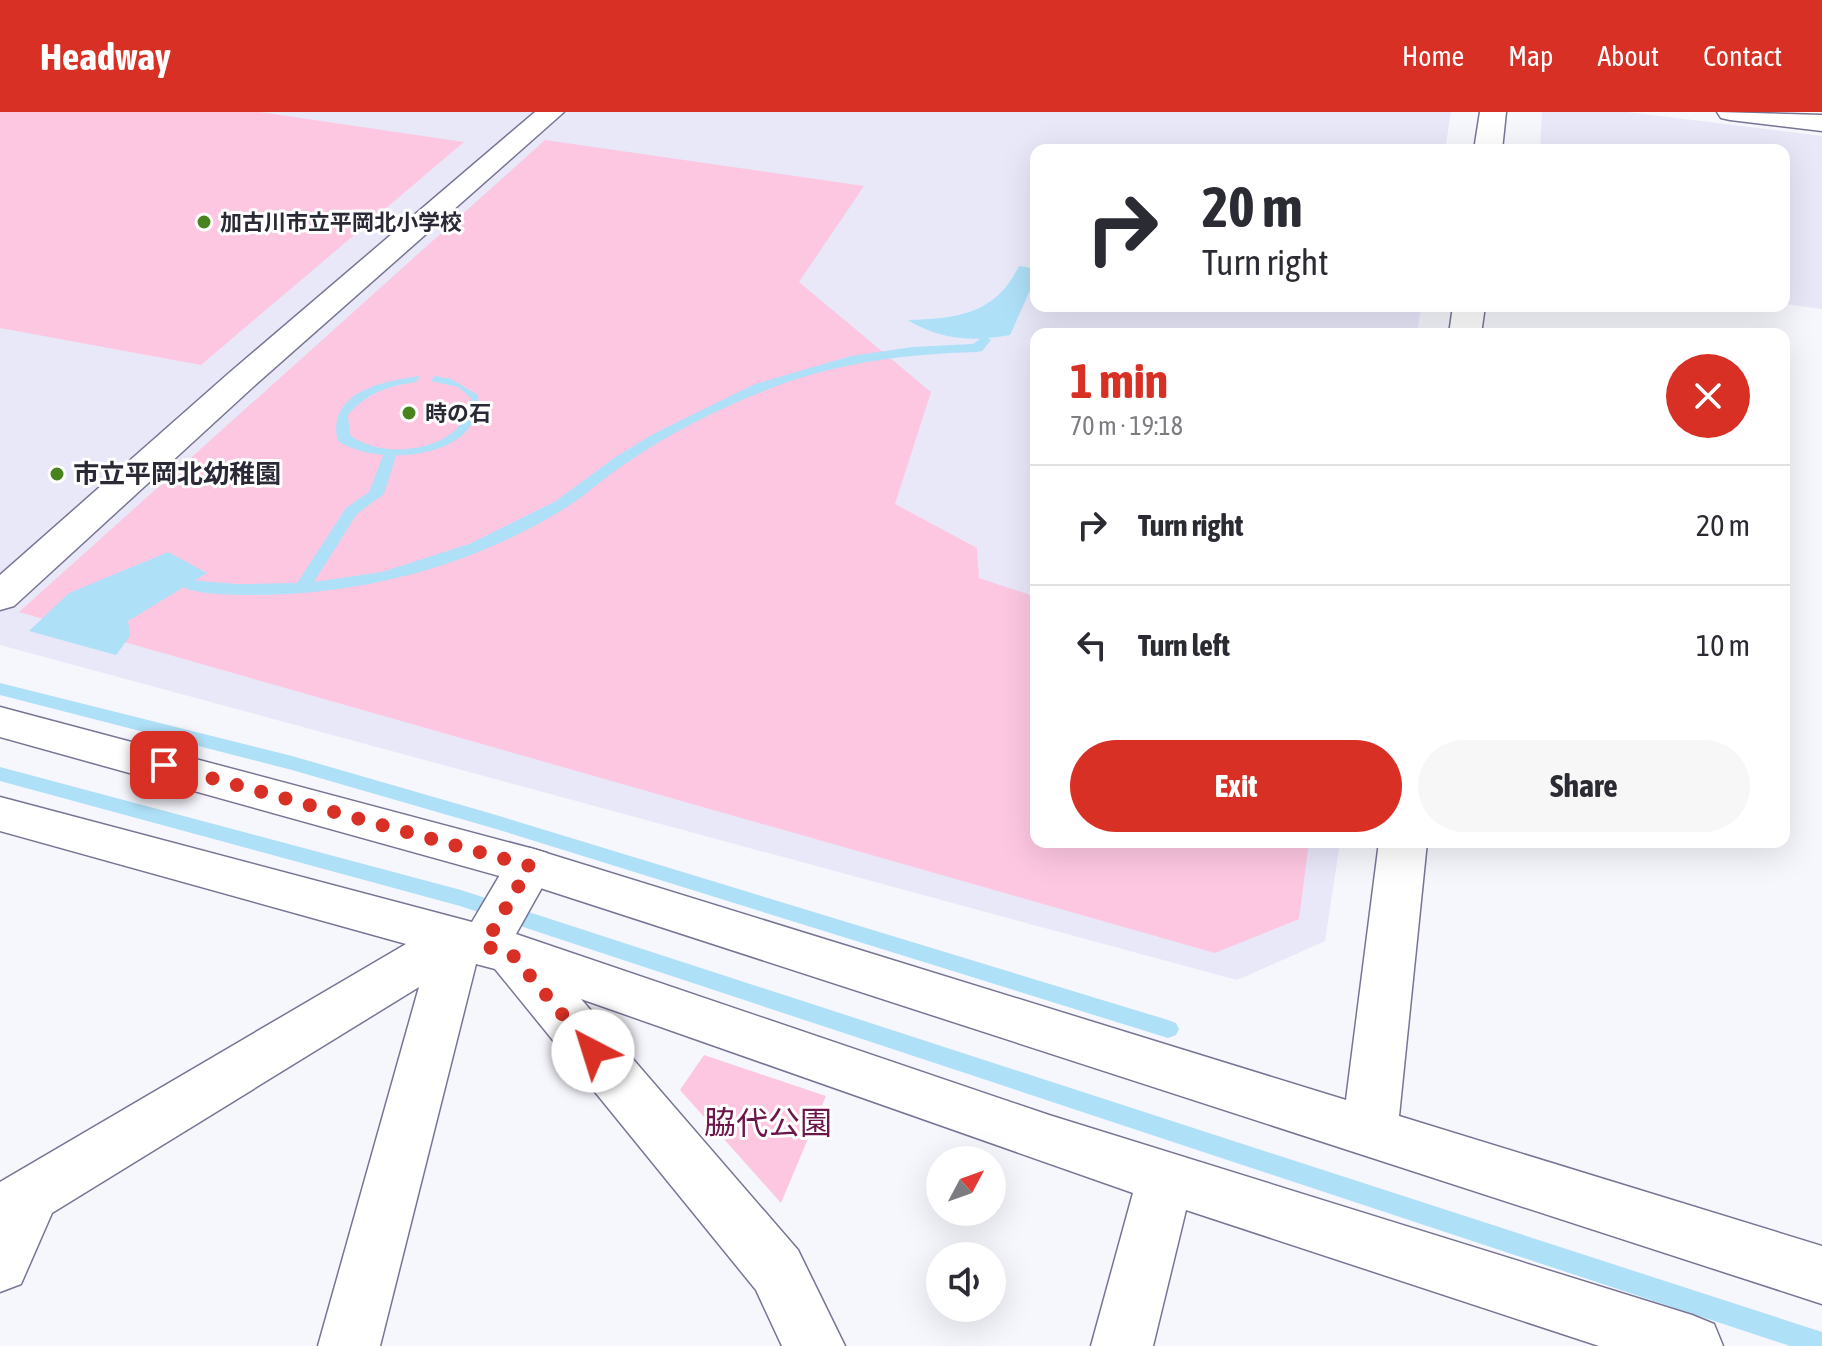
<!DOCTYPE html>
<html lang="en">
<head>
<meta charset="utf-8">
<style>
	:root { --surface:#fff; --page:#f7f7f7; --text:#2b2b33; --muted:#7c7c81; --line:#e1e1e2; --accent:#d93025 }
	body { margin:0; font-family:"Asap Condensed","Noto Sans JP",sans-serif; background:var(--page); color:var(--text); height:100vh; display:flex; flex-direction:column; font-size:30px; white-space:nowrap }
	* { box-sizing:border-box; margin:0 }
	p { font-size:26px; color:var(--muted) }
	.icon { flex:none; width:44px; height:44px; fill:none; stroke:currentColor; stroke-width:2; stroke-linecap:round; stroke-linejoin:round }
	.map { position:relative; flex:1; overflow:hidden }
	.side { position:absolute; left:1030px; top:216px; width:760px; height:520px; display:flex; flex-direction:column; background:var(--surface); border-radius:16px; box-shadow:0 8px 32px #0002 }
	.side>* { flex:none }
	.banner { position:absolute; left:1030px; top:32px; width:760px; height:168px; border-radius:16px; box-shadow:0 8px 32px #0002; background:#fff; color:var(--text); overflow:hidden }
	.needle { width:52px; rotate:49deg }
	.fabs { position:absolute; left:926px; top:1034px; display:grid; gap:16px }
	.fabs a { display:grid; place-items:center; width:80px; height:80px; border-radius:50%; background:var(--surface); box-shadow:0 8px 32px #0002; font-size:40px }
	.pin { position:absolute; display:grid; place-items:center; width:68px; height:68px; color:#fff; margin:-34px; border-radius:16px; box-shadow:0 4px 12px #0006 }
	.me { position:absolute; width:88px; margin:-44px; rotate:320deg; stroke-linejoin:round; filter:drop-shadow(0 0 6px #0008) }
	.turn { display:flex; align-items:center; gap:28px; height:168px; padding:0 40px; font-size:36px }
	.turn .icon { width:104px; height:104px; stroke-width:2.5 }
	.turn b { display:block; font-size:56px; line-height:68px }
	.round { display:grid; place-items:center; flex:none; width:84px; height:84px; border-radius:42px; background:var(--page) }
	.headline { display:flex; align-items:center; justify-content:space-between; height:136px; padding:0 40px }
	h1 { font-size:48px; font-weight:700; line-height:60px; color:var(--accent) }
	.button { display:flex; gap:16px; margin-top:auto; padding:16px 40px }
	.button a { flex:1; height:92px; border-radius:48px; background:var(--accent); color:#fff; font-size:32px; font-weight:700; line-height:92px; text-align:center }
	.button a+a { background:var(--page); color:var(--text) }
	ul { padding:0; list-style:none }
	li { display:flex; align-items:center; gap:24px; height:120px; padding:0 40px; border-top:2px solid var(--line) }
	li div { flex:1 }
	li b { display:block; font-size:30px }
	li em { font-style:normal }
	header { display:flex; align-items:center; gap:48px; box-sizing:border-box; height:112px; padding:0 40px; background:var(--accent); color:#fff }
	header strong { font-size:38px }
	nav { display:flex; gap:44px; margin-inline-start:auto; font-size:28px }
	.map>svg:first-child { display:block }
	.built { fill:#e8e8f9 }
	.green { fill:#fdc7e1 }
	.water { fill:#aee0f7 }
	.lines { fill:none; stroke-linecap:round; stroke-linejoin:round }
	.stream { fill:#aee0f7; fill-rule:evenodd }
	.minor-casing { stroke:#777595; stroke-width:3 }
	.tertiary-casing { stroke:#777595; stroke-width:3 }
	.minor { fill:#fff; fill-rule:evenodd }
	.tertiary { fill:#fff; fill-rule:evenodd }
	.route { stroke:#d93025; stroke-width:14; stroke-dasharray:0 25.2 }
	.poi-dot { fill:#48831e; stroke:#fff; stroke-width:3 }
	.labels { text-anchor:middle; stroke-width:6; stroke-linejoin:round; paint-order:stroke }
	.far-poi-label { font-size:22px; font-weight:bold; fill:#2a2936; stroke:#fff; text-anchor:start }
	.poi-label { font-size:26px; font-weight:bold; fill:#2a2936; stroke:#fff; text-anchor:start }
	.near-park-label { font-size:32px; fill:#6c164a; stroke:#fff }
</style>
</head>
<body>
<header>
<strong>Headway</strong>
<nav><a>Home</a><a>Map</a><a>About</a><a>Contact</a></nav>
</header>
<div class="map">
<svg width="1822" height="1234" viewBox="0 0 1822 1234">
	<rect width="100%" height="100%" fill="#f6f6fd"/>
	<g class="built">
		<polygon points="0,0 1451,0 1445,38 1036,38 1036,194 1421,194 1417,222 1036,222 1036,730 1340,730 1325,829 1237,868 0,533"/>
		<polygon points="1542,0 1627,0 1822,24 1822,197 1784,192 1784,38 1540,38"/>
	</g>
	<g class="green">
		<polygon points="0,0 260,0 464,30 201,253 0,216"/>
		<polygon points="545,28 864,74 799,170 931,280 895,392 977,436 979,466 1036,485 1036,730 1309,730 1299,807 1215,841 19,500"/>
		<polygon points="704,943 826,984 781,1091 680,978"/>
	</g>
	<g class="water">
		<path d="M1019 154 1036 157V165L1010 223C973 230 940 228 908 208 957 207 996 202 1019 154Z"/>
		<path d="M420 264 416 270C389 274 366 281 348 303L350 323C385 351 468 338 471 286L458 275 431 269 434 264 451 267 478 283C485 347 378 356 338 329 326 280 383 269 420 264Z"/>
		<polygon points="168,440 207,461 128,509 130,524 116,543 29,519 69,481"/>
	</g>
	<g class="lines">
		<g class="stream">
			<path d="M984 224 991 228 982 239 977 240C904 242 832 251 764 279 716 298 668 322 625 352 605 365 587 382 567 395 473 454 362 483 251 483 235 483 191 483 181 473L189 468 237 472 297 471 346 396 369 380 384 341H394L396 344 384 382 357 402 314 470 382 460 469 432 556 389 614 346 655 321 755 272 851 244 913 235 973 232Z"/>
			<polygon points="0,571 292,644 496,703 1168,908 1176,911 1179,917 1176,923 1168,926 496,717 292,658 0,583"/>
			<polygon points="0,655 461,778 1822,1220 1822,1234 1790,1234 460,794 0,669"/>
		</g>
		<g class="minor-casing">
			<g id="minor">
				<polygon points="535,0 564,0 253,275 14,494 0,498 0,463 229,261"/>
				<polygon points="1717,0 1822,3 1822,19 1730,8 1721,6"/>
				<polygon points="0,685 472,810 513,741 530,736 547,741 554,754 516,822 1049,1003 1692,1203 1714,1212 1723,1234 1599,1234 1186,1098 1153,1234 1091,1234 1133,1081 581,887 798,1138 845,1234 782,1234 756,1178 495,857 476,852 380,1234 318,1234 419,875 52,1101 21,1172 0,1180 0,1070 406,832 0,719"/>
			</g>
		</g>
		<g class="tertiary-casing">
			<g id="tertiary">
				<polygon points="1480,0 1506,0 1502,38 1474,38"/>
				<polygon points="1453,194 1485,194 1481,222 1449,222"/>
				<polygon points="0,595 530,736 1346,988 1379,730 1427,730 1399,1004 1822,1134 1822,1192 528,772 0,625"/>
			</g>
		</g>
		<use href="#minor" class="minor"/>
		<use href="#tertiary" class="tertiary"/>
	</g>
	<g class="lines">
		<polyline class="route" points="164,653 530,754 484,834 511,841 593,939"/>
	</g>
	<g class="poi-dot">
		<circle cx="204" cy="110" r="8"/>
		<circle cx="409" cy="301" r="8"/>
		<circle cx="57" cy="362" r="8"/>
	</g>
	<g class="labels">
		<g class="far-poi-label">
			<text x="220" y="118">加古川市立平岡北小学校</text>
			<text x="425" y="309">時の石</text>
		</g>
		<g class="poi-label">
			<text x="73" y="371">市立平岡北幼稚園</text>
		</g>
		<g class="near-park-label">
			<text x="768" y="1022">脇代公園</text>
		</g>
	</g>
</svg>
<div class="fabs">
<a><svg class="needle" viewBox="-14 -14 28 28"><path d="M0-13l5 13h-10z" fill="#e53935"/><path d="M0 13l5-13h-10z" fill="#7c7c81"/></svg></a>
<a><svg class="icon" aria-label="sound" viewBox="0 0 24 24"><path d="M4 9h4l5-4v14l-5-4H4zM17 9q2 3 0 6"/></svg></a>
</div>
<div class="pin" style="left:164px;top:653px;background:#d93025"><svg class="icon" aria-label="arrive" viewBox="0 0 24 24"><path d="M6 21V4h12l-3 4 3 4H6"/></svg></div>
<svg class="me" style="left:593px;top:939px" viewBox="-20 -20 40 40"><circle r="19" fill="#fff"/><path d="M0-13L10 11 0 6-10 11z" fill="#d93025"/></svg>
<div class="banner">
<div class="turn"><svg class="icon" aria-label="right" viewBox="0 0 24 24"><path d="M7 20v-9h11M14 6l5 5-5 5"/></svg><div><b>20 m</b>Turn right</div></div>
</div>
<section class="side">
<div class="headline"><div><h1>1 min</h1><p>70 m · 19:18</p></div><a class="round" style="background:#d93025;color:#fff"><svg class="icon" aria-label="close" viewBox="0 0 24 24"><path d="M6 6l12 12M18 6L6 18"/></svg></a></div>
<ul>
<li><svg class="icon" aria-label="right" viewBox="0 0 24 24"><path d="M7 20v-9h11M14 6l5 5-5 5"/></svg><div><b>Turn right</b></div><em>20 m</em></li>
<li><svg class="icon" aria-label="left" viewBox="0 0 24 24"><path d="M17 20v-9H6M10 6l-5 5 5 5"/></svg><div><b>Turn left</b></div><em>10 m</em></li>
</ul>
<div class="button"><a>Exit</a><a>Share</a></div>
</section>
</div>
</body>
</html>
